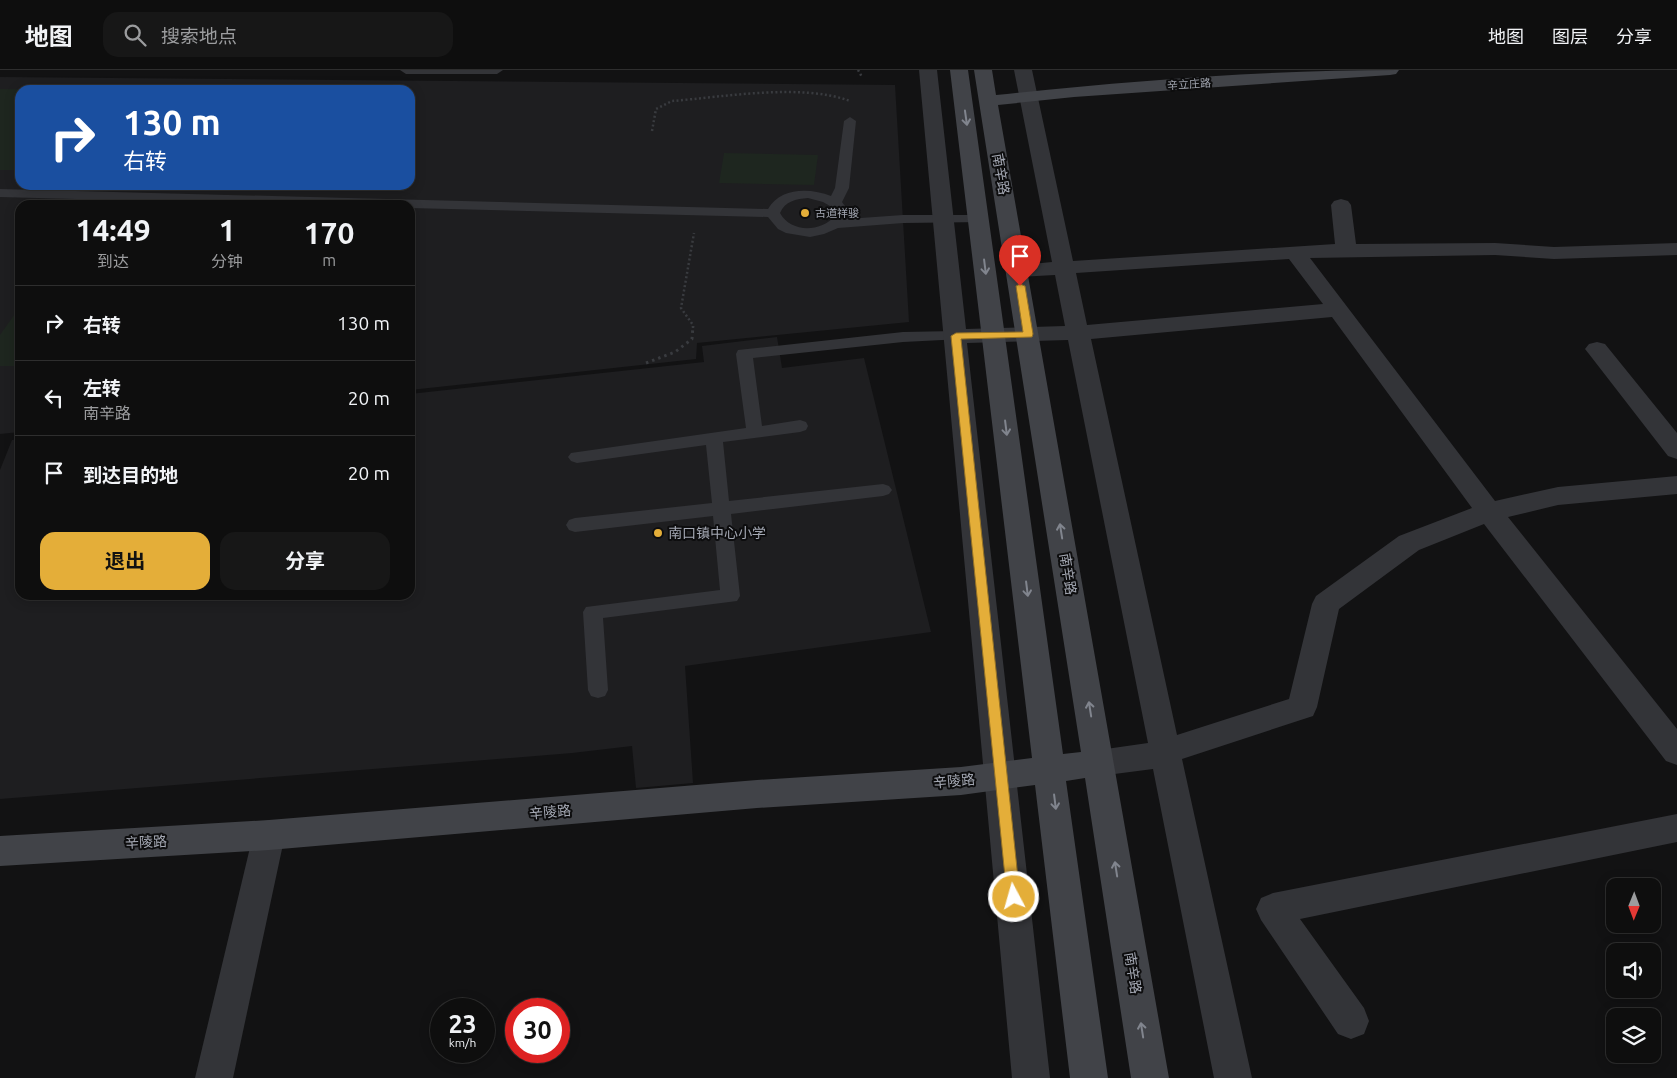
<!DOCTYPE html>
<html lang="zh">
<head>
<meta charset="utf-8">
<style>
	:root { --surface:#0e0e0e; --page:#171717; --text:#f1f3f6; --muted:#9b9c9e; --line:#2e2e2e; --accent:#e4ae39 }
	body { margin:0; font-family:Ubuntu,"Noto Sans SC",sans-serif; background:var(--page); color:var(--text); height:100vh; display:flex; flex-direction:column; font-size:19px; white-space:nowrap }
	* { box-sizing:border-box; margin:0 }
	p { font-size:16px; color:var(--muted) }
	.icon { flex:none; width:28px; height:28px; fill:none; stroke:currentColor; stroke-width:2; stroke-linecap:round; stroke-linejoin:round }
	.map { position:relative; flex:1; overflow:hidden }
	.panel { position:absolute; left:15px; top:130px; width:400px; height:400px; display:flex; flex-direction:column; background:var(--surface); border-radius:15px; box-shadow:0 2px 12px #0003,0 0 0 1px var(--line) }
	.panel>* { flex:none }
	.hud { position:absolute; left:15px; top:15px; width:400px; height:105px; border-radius:15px; box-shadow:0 2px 12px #0003,0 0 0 1px var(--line); background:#1a4fa0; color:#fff; overflow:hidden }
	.needle { width:32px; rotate:181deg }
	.fabs { position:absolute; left:1606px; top:808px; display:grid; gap:10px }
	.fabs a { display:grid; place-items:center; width:55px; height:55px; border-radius:10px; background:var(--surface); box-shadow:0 2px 12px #0003,0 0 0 1px var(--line); font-size:25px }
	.speed { position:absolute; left:430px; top:928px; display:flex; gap:10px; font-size:25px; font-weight:700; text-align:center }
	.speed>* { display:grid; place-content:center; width:65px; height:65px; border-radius:50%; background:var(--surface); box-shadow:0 2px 12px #0003,0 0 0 1px var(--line); line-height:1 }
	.speed small { font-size:12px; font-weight:400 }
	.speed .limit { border:8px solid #d22; background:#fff; color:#111 }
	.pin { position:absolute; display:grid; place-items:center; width:42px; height:42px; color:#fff; margin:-51px -21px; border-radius:50% 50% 50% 0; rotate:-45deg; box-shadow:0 0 5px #0007 }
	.pin .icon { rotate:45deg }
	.me { position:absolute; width:55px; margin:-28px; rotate:354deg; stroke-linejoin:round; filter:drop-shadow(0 0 4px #0008) }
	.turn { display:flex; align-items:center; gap:18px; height:105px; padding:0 25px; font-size:22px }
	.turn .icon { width:65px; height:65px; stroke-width:2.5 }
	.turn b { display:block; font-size:35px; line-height:42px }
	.eta { display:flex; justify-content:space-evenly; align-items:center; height:85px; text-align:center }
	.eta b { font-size:30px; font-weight:700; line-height:35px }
	.cta { display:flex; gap:10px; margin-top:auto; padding:10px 25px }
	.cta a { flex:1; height:58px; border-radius:15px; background:var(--accent); color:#111; font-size:20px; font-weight:700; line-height:58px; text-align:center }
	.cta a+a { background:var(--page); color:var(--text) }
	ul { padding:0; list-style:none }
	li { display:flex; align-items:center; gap:15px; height:75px; padding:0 25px; border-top:1px solid var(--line) }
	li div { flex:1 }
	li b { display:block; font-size:19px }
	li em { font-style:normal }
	header { display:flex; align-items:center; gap:30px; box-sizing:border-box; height:70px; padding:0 25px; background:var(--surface); border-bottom:1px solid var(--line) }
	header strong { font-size:24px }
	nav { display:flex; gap:28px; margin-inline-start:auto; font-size:18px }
	.search { width:350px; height:45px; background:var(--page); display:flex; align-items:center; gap:12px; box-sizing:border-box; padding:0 18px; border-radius:15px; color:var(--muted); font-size:19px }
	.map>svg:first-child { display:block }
	.built { fill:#1e1e20; fill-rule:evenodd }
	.green { fill:#1e261f }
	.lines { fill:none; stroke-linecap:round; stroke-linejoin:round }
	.path-far1 { stroke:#393b3f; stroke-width:2.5; stroke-dasharray:2 2.5; stroke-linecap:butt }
	.path { stroke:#393b3f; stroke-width:3; stroke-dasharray:2.5 4; stroke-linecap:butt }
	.lane { fill:#333438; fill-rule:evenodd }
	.street { fill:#333438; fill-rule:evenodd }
	.secondary { fill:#414348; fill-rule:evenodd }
	.oneway { stroke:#81858e }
	.route { fill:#e4ae39; stroke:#947125 }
	.poi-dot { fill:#e4ae39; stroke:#0d0d0e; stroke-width:2 }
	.labels { text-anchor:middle; stroke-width:4; stroke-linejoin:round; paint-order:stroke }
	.far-street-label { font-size:11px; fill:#a4a8b3; stroke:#0d0d0e }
	.far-poi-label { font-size:11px; fill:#a4a8b3; stroke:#0d0d0e; text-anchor:start }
	.street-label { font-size:14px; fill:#a4a8b3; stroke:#0d0d0e }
	.poi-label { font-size:14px; fill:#a4a8b3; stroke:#0d0d0e; text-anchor:start }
</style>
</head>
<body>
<header>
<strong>地图</strong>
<div class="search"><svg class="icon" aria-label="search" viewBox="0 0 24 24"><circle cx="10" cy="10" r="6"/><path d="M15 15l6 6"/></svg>搜索地点</div>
<nav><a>地图</a><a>图层</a><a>分享</a></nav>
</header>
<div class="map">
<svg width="1677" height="1008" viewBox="0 0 1677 1008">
	<rect width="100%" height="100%" fill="#121213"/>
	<g class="built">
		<path d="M0 7 895 15 909 252 697 273 696 289 410 320V135H20V362L0 364ZM20 20H410V115H20Z"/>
		<polygon points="777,267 782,298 864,288 931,562 685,596 693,713 636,718 632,676 572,683 0,729 0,400 12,370 20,369 20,525 410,525 410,324 704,292 702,276"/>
	</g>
	<g class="green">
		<polygon points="0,19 103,20 20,20 20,100 0,100"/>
		<polygon points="724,83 818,85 814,115 719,113"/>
		<polygon points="20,237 20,296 0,296 0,265"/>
	</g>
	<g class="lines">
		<g class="path-far1">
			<polyline points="858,0 862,7"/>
			<path d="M652 61 656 39 672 31C724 27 801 13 850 31"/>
			<polyline points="693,258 693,255 681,238 694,163"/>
		</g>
		<polyline class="path" points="646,293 675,282 692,269 693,256"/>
		<g class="lane">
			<polygon points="400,0 503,0 497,4 406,4"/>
			<path d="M850 47 856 51 849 118 842 132 849 142 847 149 903 145H979L986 149 984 152 903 153 838 158 824 164 810 167 786 163 778 159 768 147 410 138V135H304L0 127V119L768 139C781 117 810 118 831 126L835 118 844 51ZM808 128 823 132 830 136 835 142 834 147C820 162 791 163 780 143 785 131 796 129 808 128Z"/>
			<polygon points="956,261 962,263 964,266 962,269 903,272 753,288 762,356 800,350 806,352 808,356 806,360 800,362 723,372 729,431 883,414 889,416 892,420 889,424 883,426 731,444 740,526 737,531 603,548 608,620 605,626 598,628 591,626 588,620 583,542 586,537 720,520 713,446 575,462 569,460 566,455 569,450 575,448 712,433 706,375 577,393 571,391 568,387 571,383 746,358 736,284 738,280 903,262"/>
		</g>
		<g class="street">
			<path d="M919 0H937L966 259 1065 256 1055 205 1018 207 1010 206 1007 201 1010 196 1052 192 1014 0H1032L1073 191 1335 174 1331 135 1334 131 1341 129 1348 131 1351 135 1356 174 1495 173 1554 177 1677 173V185L1554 189 1495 185 1310 188 1495 431 1558 417 1677 406V424L1558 435 1508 447 1677 659V695L1666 691 1484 454 1419 480 1339 539 1317 637 1313 646 1182 689 1252 1008H1214L1153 699 1099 706 1088 702 1083 693 1088 684 1099 680 1148 673 1068 270 967 273 1050 1008H1012ZM1289 189 1323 234 1087 255 1076 203ZM1332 247 1472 438 1399 466 1316 526 1312 534 1289 629 1177 665 1091 269Z"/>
			<polygon points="1597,272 1605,274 1677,363 1677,389 1668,386 1589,284 1585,279 1589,274"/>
			<polygon points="1677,744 1677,772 1300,849 1364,938 1369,951 1364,964 1351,969 1338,964 1261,850 1256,839 1261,828 1273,823"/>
			<polygon points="269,750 281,755 285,765 233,1008 195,1008 253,765 257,755"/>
		</g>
		<path class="secondary" d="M950 0H968L1063 684 1081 682 974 0H992L996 25C1130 11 1265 0 1399 0L1396 4 1390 5 1074 27 998 35 1169 1008H1131L1085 708 1066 711 1108 1008H1070L1035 715 961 725 757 738 269 780 0 796V766L269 750 757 710 961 697 1032 688Z"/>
	</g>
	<defs><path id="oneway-shaft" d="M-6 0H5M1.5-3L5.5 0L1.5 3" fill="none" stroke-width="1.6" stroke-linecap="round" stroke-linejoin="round" transform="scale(1.25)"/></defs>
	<g class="oneway">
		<use href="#oneway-shaft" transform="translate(966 48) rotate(82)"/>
		<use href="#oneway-shaft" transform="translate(985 197) rotate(83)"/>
		<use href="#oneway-shaft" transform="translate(1006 358) rotate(83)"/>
		<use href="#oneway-shaft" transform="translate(1061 461) rotate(-99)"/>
		<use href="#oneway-shaft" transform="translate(1027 519) rotate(83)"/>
		<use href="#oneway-shaft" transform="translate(1090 639) rotate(-99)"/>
		<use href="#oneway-shaft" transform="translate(1055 732) rotate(83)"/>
		<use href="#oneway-shaft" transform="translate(1116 799) rotate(-99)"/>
		<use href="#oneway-shaft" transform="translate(1142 960) rotate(-99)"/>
	</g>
	<polygon class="route" points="1020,214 1025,216 1033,264 1032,267 961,269 1020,827 1018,832 1014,834 1009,832 1007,827 951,266 956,263 1023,262 1016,216"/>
	<g class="poi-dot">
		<circle cx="805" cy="143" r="5"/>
		<circle cx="658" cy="463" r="5"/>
	</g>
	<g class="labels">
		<g class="far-street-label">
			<text transform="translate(1189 14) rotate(-4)" y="4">辛立庄路</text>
		</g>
		<g class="far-poi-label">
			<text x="815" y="147">古道祥骏</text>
		</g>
		<g class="street-label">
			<text transform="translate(1001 104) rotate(80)" y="5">南辛路</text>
			<text transform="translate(1068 504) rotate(81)" y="5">南辛路</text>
			<text transform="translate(954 711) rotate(-5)" y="5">辛陵路</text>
			<text transform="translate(550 742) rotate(-5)" y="5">辛陵路</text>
			<text transform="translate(146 772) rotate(-3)" y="5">辛陵路</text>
			<text transform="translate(1133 903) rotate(81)" y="5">南辛路</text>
		</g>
		<g class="poi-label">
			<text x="668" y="468">南口镇中心小学</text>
		</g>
	</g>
</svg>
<div class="fabs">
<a><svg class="needle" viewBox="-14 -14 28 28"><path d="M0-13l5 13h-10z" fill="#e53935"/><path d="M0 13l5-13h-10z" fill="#9b9c9e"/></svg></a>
<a><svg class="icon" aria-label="sound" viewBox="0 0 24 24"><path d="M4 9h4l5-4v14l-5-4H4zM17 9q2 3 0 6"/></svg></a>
<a><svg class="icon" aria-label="layers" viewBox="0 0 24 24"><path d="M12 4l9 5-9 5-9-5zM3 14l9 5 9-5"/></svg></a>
</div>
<div class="speed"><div>23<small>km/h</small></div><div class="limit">30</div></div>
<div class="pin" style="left:1020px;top:216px;background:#d93025"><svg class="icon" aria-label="arrive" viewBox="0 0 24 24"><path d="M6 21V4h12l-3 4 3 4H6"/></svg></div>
<svg class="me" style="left:1014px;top:827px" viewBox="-20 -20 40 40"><circle r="17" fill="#e4ae39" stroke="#fff" stroke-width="3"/><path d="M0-11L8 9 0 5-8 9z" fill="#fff"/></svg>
<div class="hud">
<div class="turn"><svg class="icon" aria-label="right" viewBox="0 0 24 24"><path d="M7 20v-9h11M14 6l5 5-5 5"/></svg><div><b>130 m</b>右转</div></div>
</div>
<section class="panel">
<div class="eta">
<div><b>14:49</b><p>到达</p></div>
<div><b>1</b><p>分钟</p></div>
<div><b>170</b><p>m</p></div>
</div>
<ul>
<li><svg class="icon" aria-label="right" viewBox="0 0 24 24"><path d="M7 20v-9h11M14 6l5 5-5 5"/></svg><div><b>右转</b></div><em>130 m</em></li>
<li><svg class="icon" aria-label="left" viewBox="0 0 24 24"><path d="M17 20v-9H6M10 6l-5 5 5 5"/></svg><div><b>左转</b><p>南辛路</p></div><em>20 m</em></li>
<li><svg class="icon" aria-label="arrive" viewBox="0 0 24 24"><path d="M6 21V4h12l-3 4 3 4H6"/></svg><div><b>到达目的地</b></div><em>20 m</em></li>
</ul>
<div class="cta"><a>退出</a><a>分享</a></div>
</section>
</div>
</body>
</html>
